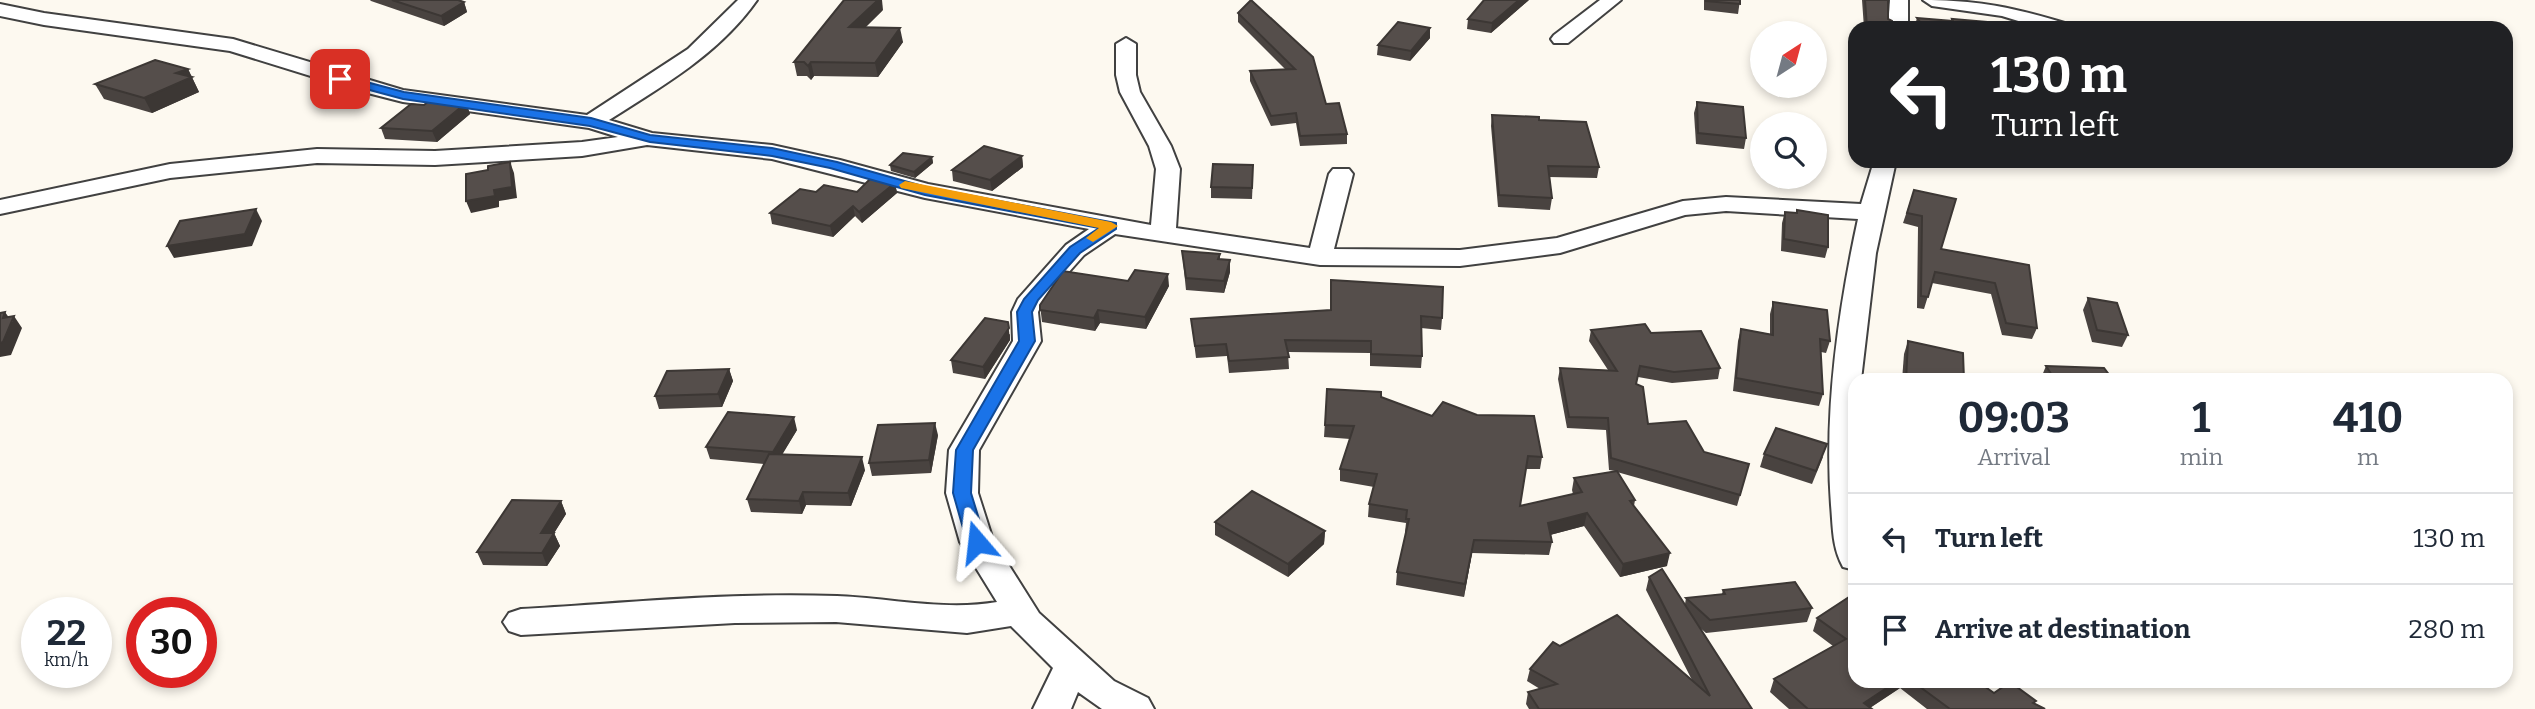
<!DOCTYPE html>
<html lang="en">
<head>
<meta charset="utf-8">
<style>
	:root { --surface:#fff; --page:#f6f6f7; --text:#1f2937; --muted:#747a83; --line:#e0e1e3 }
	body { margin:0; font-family:Bitter,serif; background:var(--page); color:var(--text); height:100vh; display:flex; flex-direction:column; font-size:26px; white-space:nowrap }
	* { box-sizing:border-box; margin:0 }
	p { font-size:23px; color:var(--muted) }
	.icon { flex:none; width:38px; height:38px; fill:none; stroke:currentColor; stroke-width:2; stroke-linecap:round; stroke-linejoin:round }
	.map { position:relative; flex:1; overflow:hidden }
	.side { position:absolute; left:1848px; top:373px; width:665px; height:315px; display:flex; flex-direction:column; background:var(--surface); border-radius:21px; box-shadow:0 4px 10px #0003 }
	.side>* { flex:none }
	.guide { position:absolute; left:1848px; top:21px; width:665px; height:147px; border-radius:21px; box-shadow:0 4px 10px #0003; background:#202124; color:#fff; overflow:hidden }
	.needle { width:46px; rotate:36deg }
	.buttons { position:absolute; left:1750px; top:21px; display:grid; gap:14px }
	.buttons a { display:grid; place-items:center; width:77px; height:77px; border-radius:50%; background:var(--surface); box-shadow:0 4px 10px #0003; font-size:35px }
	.speed { position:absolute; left:21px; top:597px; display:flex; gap:14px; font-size:35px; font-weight:700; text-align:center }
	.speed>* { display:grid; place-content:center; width:91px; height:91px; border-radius:50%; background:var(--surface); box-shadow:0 4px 10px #0003; line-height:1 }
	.speed small { font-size:18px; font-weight:400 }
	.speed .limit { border:10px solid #d22; background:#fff; color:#111 }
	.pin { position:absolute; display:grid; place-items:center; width:60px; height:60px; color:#fff; margin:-30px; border-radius:14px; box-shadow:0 4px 10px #0006 }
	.me { position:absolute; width:77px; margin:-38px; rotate:343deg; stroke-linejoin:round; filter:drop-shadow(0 0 5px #0008) }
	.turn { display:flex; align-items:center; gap:24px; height:147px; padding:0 28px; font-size:32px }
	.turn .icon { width:91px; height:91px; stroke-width:2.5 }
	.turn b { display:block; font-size:49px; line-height:60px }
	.eta { display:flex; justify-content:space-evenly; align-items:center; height:119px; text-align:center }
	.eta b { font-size:42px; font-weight:700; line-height:49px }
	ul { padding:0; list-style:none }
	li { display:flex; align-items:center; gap:21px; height:91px; padding:0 28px; border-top:2px solid var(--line) }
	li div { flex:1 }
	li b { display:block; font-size:26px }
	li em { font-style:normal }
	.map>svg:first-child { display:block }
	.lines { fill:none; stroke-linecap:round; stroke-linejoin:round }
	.minor-casing { stroke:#414141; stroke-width:4 }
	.minor { fill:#fff; fill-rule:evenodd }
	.wall { fill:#494340 }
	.shaded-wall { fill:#3c3734 }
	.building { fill:#554e4b; stroke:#3c3734; stroke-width:2 }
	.route { fill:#1a73e8; stroke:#114b97; stroke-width:2 }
	.slow { fill:#f59e0b }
</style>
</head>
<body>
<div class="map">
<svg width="2535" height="709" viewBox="0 0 2535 709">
	<rect width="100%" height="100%" fill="#fdf9f0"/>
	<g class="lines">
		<g class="minor-casing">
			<g id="minor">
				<path d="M738 0H757C720 53 663 86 609 120L652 133 772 145 840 160 928 184 1151 225 1156 169 1149 146 1120 92 1116 75V44L1126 38 1136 44V75L1140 92 1171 146 1180 169 1176 228 1310 248 1329 174 1333 169H1349L1353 174 1334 249 1460 250 1557 238 1683 201 1726 197 1861 204 1874 161H1896L1876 253 1861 380H1855V570L1843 567C1832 547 1833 527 1831 505 1824 410 1838 311 1858 219L1726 211 1685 215 1560 253 1460 266 1320 265 1115 234 1084 255 1043 301 1038 312 1041 341 979 450 978 493 993 540 1039 613 1114 681 1148 698 1154 709H1102L1078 692 1071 709H1033L1053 668 1011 626 967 633 836 622 735 623 521 635 509 631 503 622 509 613 521 609C626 603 732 592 837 596 890 598 944 611 997 602L960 542 946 493 949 450 1013 341 1012 312 1018 299 1066 245 1089 229 925 198 772 159 647 145 582 156 435 165 317 163 170 178 0 214V200L170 164 317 149 435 151 582 142 618 137 589 128 403 102 356 90 230 51 44 25 0 16V4L44 13 233 39 403 90 587 115 688 49Z"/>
				<polygon points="1600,0 1621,0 1568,43 1554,43 1551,39 1554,35"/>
				<polygon points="1890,0 1908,0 1908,28 1888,28"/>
				<path d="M1923 0C1979 0 2015 8 2068 24L2071 28H2041L2002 16 1932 6Z"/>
			</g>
		</g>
		<use href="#minor" class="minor"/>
	</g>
	<g class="wall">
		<polygon points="370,0 458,0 464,2 467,12 444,26 371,1"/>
		<polygon points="1251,0 1347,134 1347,144 1300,146 1296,123 1271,126 1250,81 1250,71 1286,70 1238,22 1238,13"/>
		<polygon points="1529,0 1491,33 1467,29 1468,19"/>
		<polygon points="1704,0 1740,0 1738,14 1704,10"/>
		<polygon points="1862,0 1888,0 1888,19 1893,28 1864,28"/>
		<polygon points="883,10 866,27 903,42 878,77 814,76 811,80 807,76 797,76 794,62"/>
		<polygon points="1917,18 1952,21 1952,19 1990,28 1914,28"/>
		<polygon points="1430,28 1430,38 1410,61 1377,55 1378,45"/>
		<polygon points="188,69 199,92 152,113 104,99 95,84"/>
		<polygon points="1697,102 1746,138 1744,149 1696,144 1694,113"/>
		<polygon points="466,103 470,114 437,142 385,139 381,128 424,105"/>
		<polygon points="1492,115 1539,120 1599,167 1597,178 1549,177 1552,198 1550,210 1498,207 1491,126"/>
		<polygon points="1022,156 1023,167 992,191 953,181 952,170"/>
		<polygon points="932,157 933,163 915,178 891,171 890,165"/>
		<polygon points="1253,176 1252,199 1211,198 1211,187"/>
		<polygon points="895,183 897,193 862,223 855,216 833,237 772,224 770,213 816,192 857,192"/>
		<polygon points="1914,190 1941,249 2029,265 2037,328 2032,339 2002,335 1991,294 1932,283 1924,309 1917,308 1918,227 1903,223"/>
		<polygon points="1797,210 1828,247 1825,258 1781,251 1782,223 1785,212 1796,213"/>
		<polygon points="1182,251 1220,254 1220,259 1230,272 1224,293 1186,290"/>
		<polygon points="1169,286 1146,329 1100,323 1095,331 1042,322 1040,305"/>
		<polygon points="2088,298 2128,335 2122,347 2092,342 2083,310"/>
		<polygon points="1773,302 1830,341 1826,353 1821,352 1823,394 1819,406 1733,391 1738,341 1741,329 1770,334 1770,314"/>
		<polygon points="1331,310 1442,318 1441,330 1421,328 1422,356 1421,368 1370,366 1370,353 1288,352 1289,369 1229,373 1227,356 1196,358 1191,319"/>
		<polygon points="1591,330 1651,333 1720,368 1718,379 1672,383 1638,377 1636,384 1648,424 1704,452 1749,464 1737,506 1617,472 1635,500 1634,506 1667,566 1620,577 1584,526 1550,535 1552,542 1549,555 1472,553 1464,597 1396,585 1397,572 1406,532 1405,532 1406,523 1368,517 1369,504 1374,487 1340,481 1340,469 1350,439 1324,437 1327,389 1381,397 1542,457 1540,469 1526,469 1520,506 1573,494 1572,490 1574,478 1615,471 1609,470 1606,430 1567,428 1558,379 1560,368 1608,370 1589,341"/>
		<polygon points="1010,334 1010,340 985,379 953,373 951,360"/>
		<polygon points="1908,341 1964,380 1902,380 1904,354"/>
		<polygon points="2046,366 2113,380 2042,380 2041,378"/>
		<polygon points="729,369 733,381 722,407 659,409 655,396"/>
		<polygon points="797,430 782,454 865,470 851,506 806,505 802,514 751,512 747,499 764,464 710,459 706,447"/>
		<polygon points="938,435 931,473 872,476 869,463"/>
		<polygon points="1764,454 1823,457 1812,484 1760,467"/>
		<polygon points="561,501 566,514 553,535 554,533 560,546 547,566 483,565 477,552"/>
		<polygon points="1215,522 1325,531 1324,544 1288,577 1215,535"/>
		<polygon points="1649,577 1685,604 1686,598 1722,594 1723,590 1812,608 1807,622 1706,633 1699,627 1752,709 1529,709 1526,704 1528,692 1540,689 1527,681 1530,669 1560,646 1692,680 1646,590"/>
		<polygon points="1855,593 1855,681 1977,681 1994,693 2034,704 2045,709 1927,709 1900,688 1870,708 1872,709 1789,709 1770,692 1774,679 1833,646 1813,631 1817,618"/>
		<polygon points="2054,681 2069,681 2062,686"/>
	</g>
	<g class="shaded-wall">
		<polygon points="878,0 882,0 883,10 852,40 849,27"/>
		<polygon points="1519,0 1529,0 1491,33 1492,23"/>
		<polygon points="464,2 467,12 444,26 441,16"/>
		<polygon points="900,28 903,42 878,77 875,63"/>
		<polygon points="1430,28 1430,38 1410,61 1411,51"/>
		<polygon points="811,62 814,76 811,80 808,66"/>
		<polygon points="188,69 199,92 152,113 144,98 176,73"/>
		<polygon points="466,103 470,114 437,142 432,131"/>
		<polygon points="1022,156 1023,167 992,191 990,180"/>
		<polygon points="932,157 933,163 915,178 914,172"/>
		<polygon points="510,162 514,173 517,198 499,201 499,207 471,213 466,201 494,190"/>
		<polygon points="895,183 897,193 862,223 859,212"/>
		<polygon points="853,206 855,216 833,237 830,226"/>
		<polygon points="256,209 262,221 252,246 174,258 167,246"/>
		<polygon points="1230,260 1230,272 1224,293 1224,281"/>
		<polygon points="1168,274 1169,286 1146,329 1145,317"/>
		<polygon points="1098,310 1100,323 1095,331 1094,318"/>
		<polygon points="5,312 12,322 14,316 22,328 11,355 0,357 0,343 3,318"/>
		<polygon points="1008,322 1010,340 985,379 983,367"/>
		<polygon points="729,369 733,381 722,407 718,394"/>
		<polygon points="794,417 797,430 776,465 773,452"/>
		<polygon points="935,423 938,435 931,473 929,460"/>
		<polygon points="862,457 865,470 851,506 848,493"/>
		<polygon points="803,492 806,505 802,514 799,501"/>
		<polygon points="561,501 566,514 552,536 554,533 560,546 547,566 542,553 541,533"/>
		<polygon points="1587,513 1584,526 1546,536 1548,523"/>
		<polygon points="1325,531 1324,544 1288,577 1288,564"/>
		<polygon points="1474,540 1472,553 1464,597 1465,584"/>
		<polygon points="1670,553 1667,566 1620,577 1623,564"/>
		<polygon points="1897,681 1903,681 1900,688 1868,709 1864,703"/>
	</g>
	<g class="building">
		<polygon points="392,0 458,0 464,2 441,16"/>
		<polygon points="844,0 878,0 849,27 900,28 875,63 811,62 808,66 804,62 794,62"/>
		<polygon points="1251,0 1313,57 1326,104 1339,103 1347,134 1300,136 1296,113 1271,116 1250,71 1295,69 1238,13"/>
		<polygon points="1484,0 1519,0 1492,23 1468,19"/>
		<polygon points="1706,0 1740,0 1740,4 1706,1"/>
		<polygon points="1865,0 1888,0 1888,19 1892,21 1893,28 1867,28"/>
		<polygon points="1917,18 1953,21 1952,19 1987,22 1990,28 1925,28"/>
		<polygon points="1398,22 1430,28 1411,51 1378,45"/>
		<polygon points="155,60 188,69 176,73 192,77 144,98 95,84"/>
		<polygon points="429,101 466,103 432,131 381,128 411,104 424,105"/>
		<polygon points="1697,102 1743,107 1746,138 1698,133"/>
		<polygon points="1492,115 1539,117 1539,120 1586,122 1599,167 1548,166 1552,198 1499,195"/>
		<polygon points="984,146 1022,156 990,180 952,170"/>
		<polygon points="903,153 932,157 914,172 890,165"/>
		<polygon points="510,162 512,187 494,190 495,196 466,201 466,174 488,170 488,166"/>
		<polygon points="1213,164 1253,165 1252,188 1211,187"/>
		<polygon points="872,177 895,183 859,212 853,206 830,226 770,213 800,189 816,192 824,185 857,192"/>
		<polygon points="1914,190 1956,199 1941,249 2029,265 2037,328 2006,323 1995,283 1935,272 1928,297 1921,296 1922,216 1907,213"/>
		<polygon points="256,209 245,234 167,246 180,221"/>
		<polygon points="1797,210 1828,215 1828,247 1784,239 1785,212 1797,213"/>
		<polygon points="1182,251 1220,254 1218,259 1230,260 1224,281 1186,278"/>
		<polygon points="1135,270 1168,274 1145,317 1098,310 1094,318 1040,310 1040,305 1063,271 1128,281"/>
		<polygon points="1331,280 1443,287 1442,318 1421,316 1422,356 1371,354 1371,341 1285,340 1289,357 1229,361 1226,344 1195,346 1191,319 1331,310"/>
		<polygon points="2088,298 2117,303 2128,335 2097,330"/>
		<polygon points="1773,302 1827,310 1830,341 1820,339 1823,394 1736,378 1741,329 1773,335"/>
		<polygon points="5,312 3,318 14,316 3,342 0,343 0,313"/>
		<polygon points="985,318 1008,322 1009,328 983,367 951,360"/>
		<polygon points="1645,324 1651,333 1701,331 1720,368 1674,372 1640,366 1636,384 1643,387 1648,424 1686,421 1704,452 1749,464 1740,495 1611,458 1608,418 1569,417 1560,368 1617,371 1591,330"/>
		<polygon points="1908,341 1963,353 1964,380 1906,380"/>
		<polygon points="2046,366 2104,368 2113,380 2055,380"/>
		<polygon points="729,369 718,394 655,396 667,371"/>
		<polygon points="1327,389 1381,392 1381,397 1432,416 1443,402 1477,415 1534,416 1542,457 1528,456 1520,506 1582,492 1574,478 1617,471 1635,500 1630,501 1670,553 1623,564 1587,513 1548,523 1552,542 1474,540 1465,584 1397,572 1409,519 1406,519 1407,510 1369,504 1377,474 1340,469 1354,426 1325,425"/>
		<polygon points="728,412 794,417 773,452 706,447"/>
		<polygon points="935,423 929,460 869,463 878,425"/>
		<polygon points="1776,428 1827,444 1816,471 1764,454"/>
		<polygon points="769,454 862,457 848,493 803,492 799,501 747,499"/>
		<polygon points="1252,491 1325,531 1288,564 1215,522"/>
		<polygon points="512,500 561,501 541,533 554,533 542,553 477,552"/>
		<polygon points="1662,569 1752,709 1539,709 1528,692 1557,684 1530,669 1553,642 1560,646 1617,615 1710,696 1649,577"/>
		<polygon points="1795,582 1812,608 1710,620 1686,598 1725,594 1723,590"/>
		<polygon points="1855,593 1855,681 1897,681 1864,703 1872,709 1808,709 1774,679 1846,639 1817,618"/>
		<polygon points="1912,681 1977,681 1994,693 2010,682 2036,701 2033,703 2045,709 1950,709"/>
	</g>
	<polygon class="route" points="340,75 404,92 591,118 650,135 772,148 837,162 926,187 1116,223 1116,229 1080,253 1038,300 1032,312 1035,341 973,450 971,493 986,542 983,547 970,547 967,542 953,493 956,450 1019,341 1017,312 1024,299 1070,247 1099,228 925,195 830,168 772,156 650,142 590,126 403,99 336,81 336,76"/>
	<polygon class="slow" points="905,181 1111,222 1118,226 1093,242 1086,238 1099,228 901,188 899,185"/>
</svg>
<div class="buttons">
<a><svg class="needle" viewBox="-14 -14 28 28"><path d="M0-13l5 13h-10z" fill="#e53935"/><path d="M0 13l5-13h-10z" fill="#747a83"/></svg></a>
<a><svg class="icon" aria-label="search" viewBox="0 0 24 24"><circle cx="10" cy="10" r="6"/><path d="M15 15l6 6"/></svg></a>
</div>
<div class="speed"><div>22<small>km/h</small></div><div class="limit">30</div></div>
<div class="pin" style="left:340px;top:79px;background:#d93025"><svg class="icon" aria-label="arrive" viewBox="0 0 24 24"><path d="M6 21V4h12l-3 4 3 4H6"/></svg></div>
<svg class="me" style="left:977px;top:542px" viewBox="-20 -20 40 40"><path d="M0-17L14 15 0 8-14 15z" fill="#1a73e8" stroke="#fff" stroke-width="4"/></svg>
<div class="guide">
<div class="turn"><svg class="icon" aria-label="left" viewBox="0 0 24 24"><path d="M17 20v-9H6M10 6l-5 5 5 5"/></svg><div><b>130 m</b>Turn left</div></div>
</div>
<section class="side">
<div class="eta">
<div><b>09:03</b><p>Arrival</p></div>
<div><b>1</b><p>min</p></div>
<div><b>410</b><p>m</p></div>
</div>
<ul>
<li><svg class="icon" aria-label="left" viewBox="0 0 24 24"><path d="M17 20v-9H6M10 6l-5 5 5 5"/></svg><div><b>Turn left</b></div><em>130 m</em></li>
<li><svg class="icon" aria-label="arrive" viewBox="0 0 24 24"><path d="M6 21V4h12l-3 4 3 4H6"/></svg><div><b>Arrive at destination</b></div><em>280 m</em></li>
</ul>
</section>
</div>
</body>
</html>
